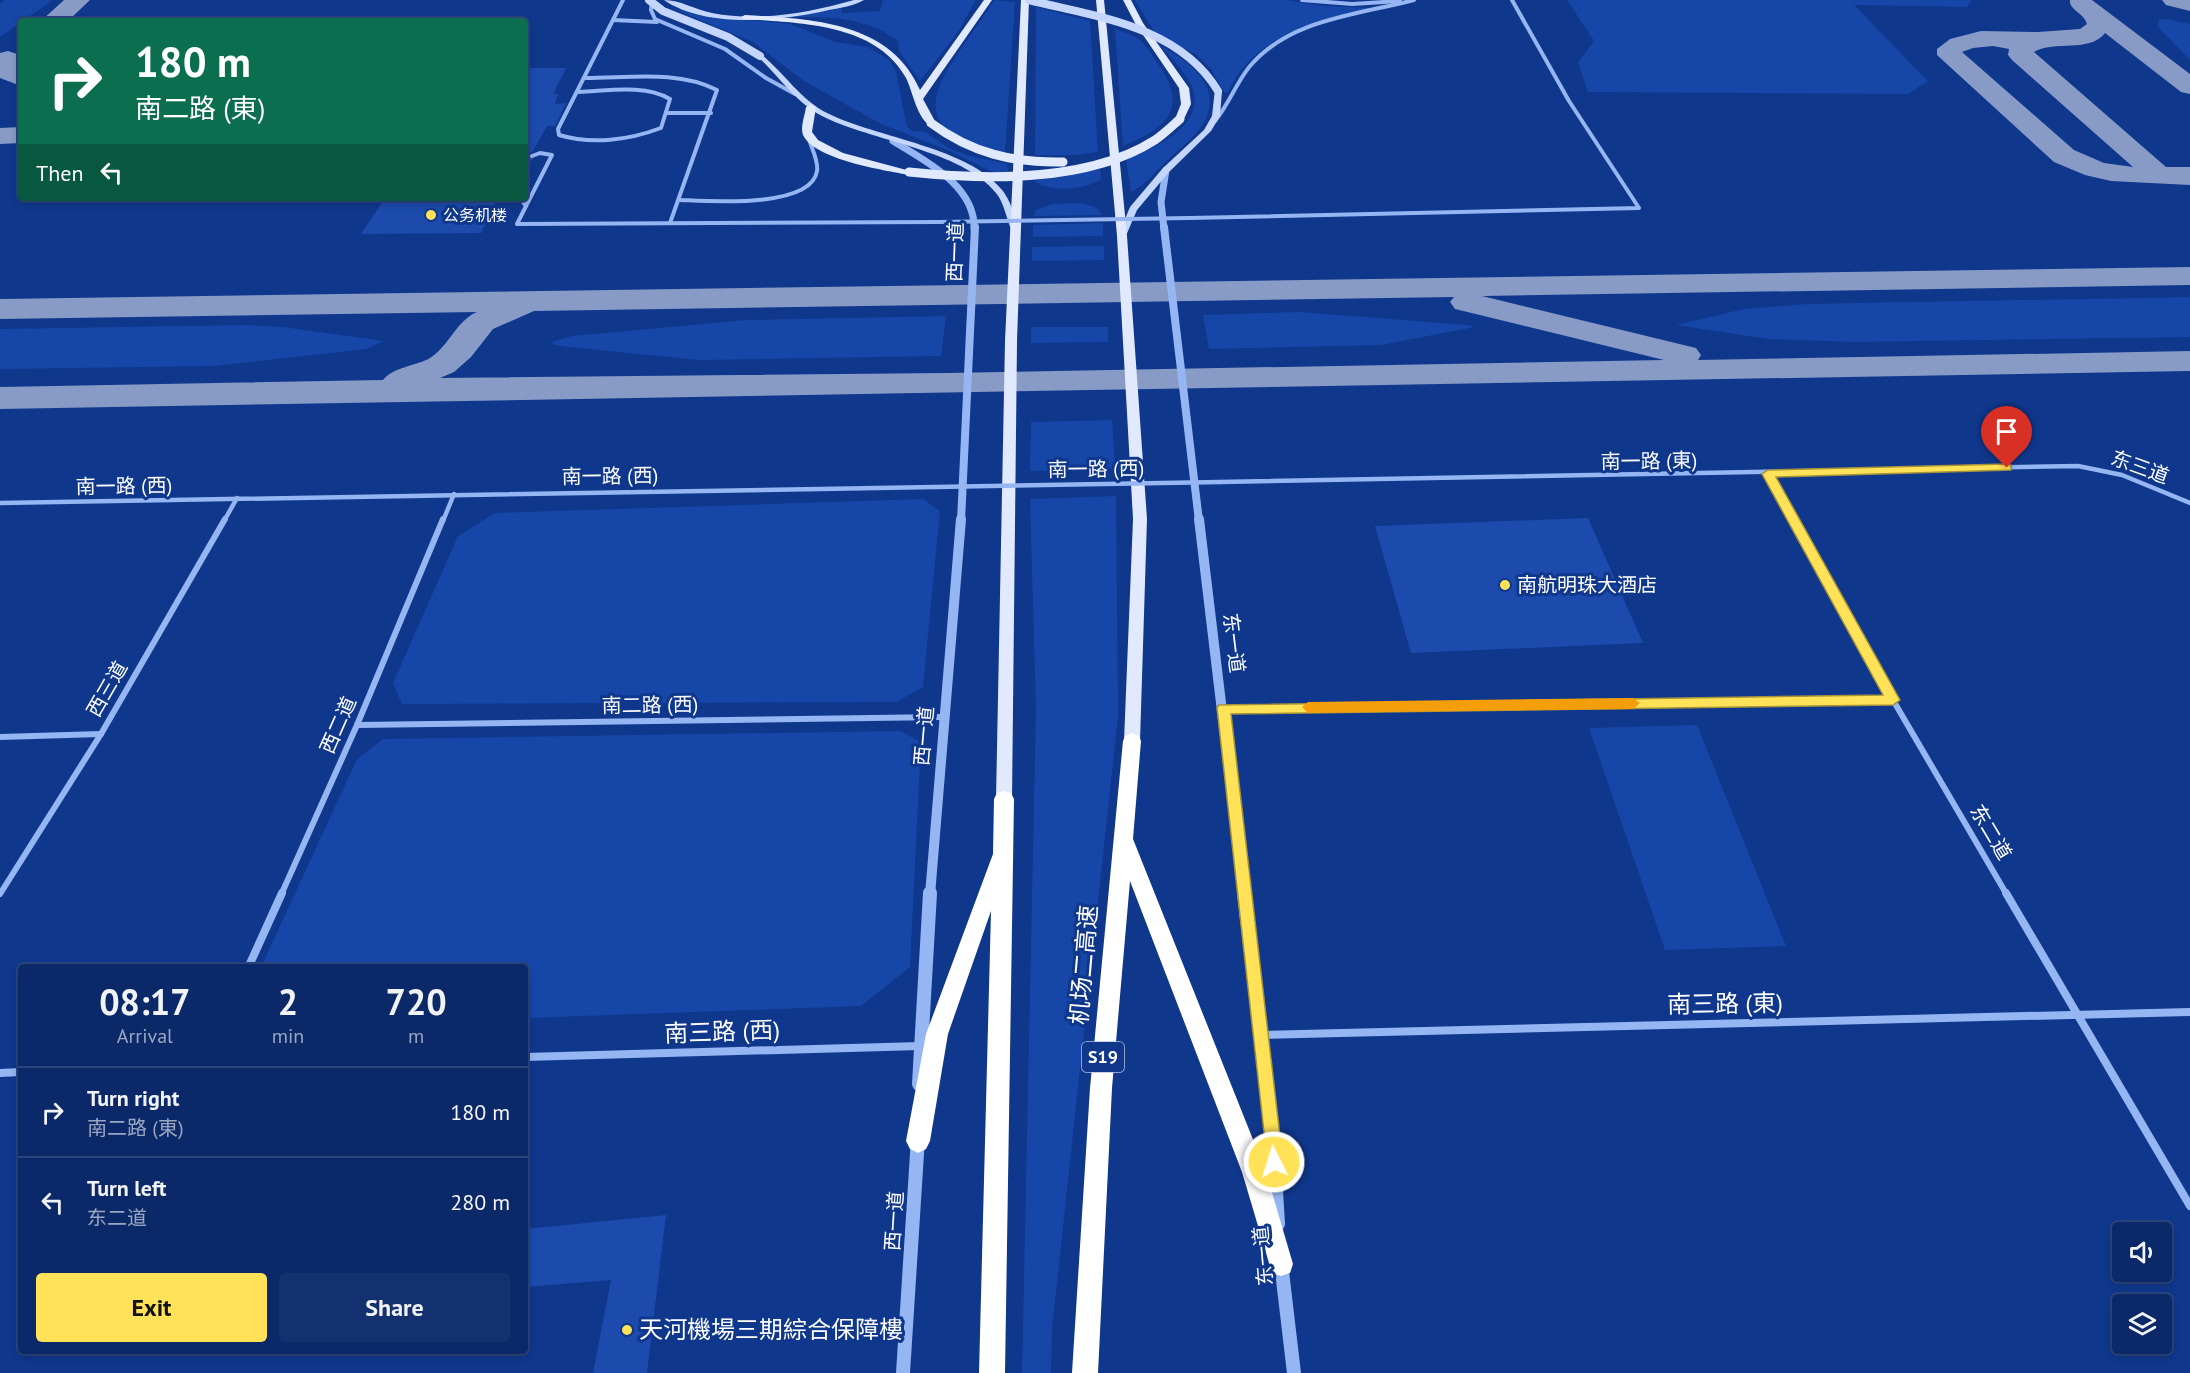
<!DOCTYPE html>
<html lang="en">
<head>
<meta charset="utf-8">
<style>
	:root { --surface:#0b2969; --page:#14316f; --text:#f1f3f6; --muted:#9aa6c0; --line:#2b457d; --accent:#ffe257 }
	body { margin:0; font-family:"PT Sans","Noto Sans SC",sans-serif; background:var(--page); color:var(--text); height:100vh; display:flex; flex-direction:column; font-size:22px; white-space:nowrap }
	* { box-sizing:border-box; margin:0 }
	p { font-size:20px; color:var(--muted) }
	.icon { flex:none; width:33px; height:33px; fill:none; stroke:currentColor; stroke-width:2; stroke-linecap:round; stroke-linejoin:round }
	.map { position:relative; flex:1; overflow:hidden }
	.sheet { position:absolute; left:18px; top:964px; width:510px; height:390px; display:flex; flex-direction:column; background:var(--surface); border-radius:6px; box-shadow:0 3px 9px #0003,0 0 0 2px var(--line) }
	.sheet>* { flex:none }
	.guide { position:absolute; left:18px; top:18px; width:510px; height:183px; border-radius:6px; box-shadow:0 3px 9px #0003,0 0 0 2px var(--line); background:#0b6e4f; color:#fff; overflow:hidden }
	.tools { position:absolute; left:2112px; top:1222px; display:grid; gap:12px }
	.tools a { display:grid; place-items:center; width:60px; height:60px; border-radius:6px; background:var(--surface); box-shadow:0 3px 9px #0003,0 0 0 2px var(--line); font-size:30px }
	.pin { position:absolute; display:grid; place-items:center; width:51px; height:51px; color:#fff; margin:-62px -26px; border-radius:50% 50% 50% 0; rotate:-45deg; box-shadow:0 0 6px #0007 }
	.pin .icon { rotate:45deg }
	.me { position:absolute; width:66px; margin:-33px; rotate:355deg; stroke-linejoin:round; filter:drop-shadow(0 0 4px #0008) }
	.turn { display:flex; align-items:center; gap:21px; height:126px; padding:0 18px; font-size:27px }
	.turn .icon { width:78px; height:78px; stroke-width:2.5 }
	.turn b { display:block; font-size:42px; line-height:51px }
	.then { display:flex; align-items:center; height:57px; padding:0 18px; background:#0003; gap:12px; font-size:22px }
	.eta { display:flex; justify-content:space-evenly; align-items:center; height:102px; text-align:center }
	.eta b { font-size:36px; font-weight:600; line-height:42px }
	.cta { display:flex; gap:12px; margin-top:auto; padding:12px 18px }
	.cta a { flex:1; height:69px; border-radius:6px; background:var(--accent); color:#111; font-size:24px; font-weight:600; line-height:69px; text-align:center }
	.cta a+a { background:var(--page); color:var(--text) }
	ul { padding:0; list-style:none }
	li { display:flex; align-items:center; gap:18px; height:90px; padding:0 18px; border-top:2px solid var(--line) }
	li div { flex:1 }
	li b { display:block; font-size:22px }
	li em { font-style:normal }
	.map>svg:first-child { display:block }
	.green { fill:#1646a7 }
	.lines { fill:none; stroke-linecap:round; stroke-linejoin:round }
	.taxiway { fill:#879bc6; fill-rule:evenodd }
	.building { fill:#1c4bad }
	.minor-tunnel { stroke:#33559d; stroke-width:4; stroke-dasharray:4 1.5; stroke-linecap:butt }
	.minor-far3 { stroke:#95b5f3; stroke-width:4 }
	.minor-far2 { stroke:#95b5f3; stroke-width:4.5 }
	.minor-far1 { stroke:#95b5f3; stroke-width:6 }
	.minor { stroke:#95b5f3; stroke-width:8 }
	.tertiary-far3 { stroke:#95b5f3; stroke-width:7 }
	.tertiary-far2 { stroke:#95b5f3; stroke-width:8 }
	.tertiary-far1 { stroke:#95b5f3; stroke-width:10 }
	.tertiary { stroke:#95b5f3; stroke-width:14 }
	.secondary { fill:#c4d6fd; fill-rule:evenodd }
	.primary { fill:#e1e9ff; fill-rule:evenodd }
	.motorway { fill:#fff; fill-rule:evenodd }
	.minor-bridge-far1 { stroke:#95b5f3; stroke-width:4 }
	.minor-bridge { stroke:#95b5f3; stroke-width:4.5 }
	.secondary-bridge { stroke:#c4d6fd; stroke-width:8 }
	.primary-bridge { stroke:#e1e9ff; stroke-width:9 }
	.route { fill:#ffe257; stroke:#a69339; stroke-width:1.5 }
	.slow { fill:#f59e0b }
	.poi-dot { fill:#ffe257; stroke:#0f378c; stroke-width:2 }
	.labels { text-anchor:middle; stroke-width:6; stroke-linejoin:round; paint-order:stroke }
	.far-poi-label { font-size:16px; fill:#fff; stroke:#0f378c; text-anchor:start }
	.shield { fill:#0f378c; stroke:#b7c3dc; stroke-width:1.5 }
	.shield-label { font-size:18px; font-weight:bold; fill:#fff }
	.street-label { font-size:20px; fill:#fff; stroke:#0f378c }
	.poi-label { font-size:20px; fill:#fff; stroke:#0f378c; text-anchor:start }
	.near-street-label { font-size:24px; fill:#fff; stroke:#0f378c }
	.near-poi-label { font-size:24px; fill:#fff; stroke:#0f378c; text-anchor:start }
</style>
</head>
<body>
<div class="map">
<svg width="2190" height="1373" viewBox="0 0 2190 1373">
	<rect width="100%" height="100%" fill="#0f378c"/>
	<g class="green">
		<polygon points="5,0 53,0 0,37 0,4"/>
		<path d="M883 0H976L956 35 920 81 899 51 898 41C866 17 830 17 791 17L842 8V13L880 11Z"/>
		<path d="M994 0 1015 2 1005 152C879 127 956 65 994 0Z"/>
		<path d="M1135 0H1285L1324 6 1372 8C1316 19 1254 36 1228 92H1224L1211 69 1197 55 1155 33Z"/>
		<polygon points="1567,0 1972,0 1967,7 1854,5 1928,81 1908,94 1588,92 1578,63 1594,41"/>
		<polygon points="667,6 698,15 790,24 835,42 868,47 889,60 896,72 907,127 913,131 925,132 950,149 970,156 1007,164 1008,172 994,173 952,152 881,124 804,81 753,42"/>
		<polygon points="1036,7 1090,21 1098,152 1076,155 1035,155"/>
		<polygon points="2166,19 2190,24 2190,60 2157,26 2159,20"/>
		<path d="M1115 29C1142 38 1141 39 1157 62 1189 108 1169 127 1123 146Z"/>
		<path d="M1161 46C1187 60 1223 85 1205 121 1198 134 1184 145 1173 155 1159 167 1148 184 1131 192L1126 159C1154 148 1207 126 1192 87 1185 72 1171 58 1161 46Z"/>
		<path d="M1100 167 1101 179C1086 190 1050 193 1034 181Z"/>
		<path d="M1052 204C1068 204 1094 199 1102 215L1033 216 1036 210Z"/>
		<polygon points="1103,223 1103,236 1033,237 1033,225"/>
		<polygon points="1104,246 1104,260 1032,261 1032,247"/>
		<polygon points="2190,297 2190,337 1855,342 1768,339 1676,325 1744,309 1807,304"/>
		<polygon points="1299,312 1468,325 1475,327 1381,345 1209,349 1203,315"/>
		<polygon points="946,316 941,356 698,360 568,347 554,345 552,342 572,336 746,320"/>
		<polygon points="247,325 283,327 384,341 366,349 213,366 0,369 0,329"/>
		<polygon points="1031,327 1108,327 1108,342 1031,343"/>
		<polygon points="1112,420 1115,469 1030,471 1031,422"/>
		<polygon points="1116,496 1118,716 1052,1329 1051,1373 1022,1373 1036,709 1030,499"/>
		<polygon points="923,499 940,511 923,687 897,702 402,704 393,683 458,536 495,513"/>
		<polygon points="1697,725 1786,946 1665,950 1589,728"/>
		<polygon points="900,731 921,742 910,967 861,1006 525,1018 525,968 261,967 357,759 383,739"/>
	</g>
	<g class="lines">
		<g class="taxiway">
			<polygon points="64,0 90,0 68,21 41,21"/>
			<path d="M2070 0H2092L2190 74V94L2181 92 2105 33C2090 53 2054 40 2034 52L2166 167H2190V185L2111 181 2085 175 2054 162 1937 55V49L1950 39 1981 31 2038 32 2080 29 2087 24C2084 13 2069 10 2070 0ZM1993 46 2009 49 2008 55 2012 60 2133 167 2104 163 2074 150 1962 52 1973 48Z"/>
			<polygon points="2162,0 2190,0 2190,11 2166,5"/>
			<polygon points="8,51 17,54 21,59 17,65 21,68 21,86 0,78 0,53"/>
			<polygon points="21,127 21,143 0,144 0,128"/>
			<path d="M2190 267V285L1482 296 1696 348 1701 355 1698 360 2190 351V371L0 409V387L383 380C393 367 416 366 430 358 450 345 456 321 477 312L0 319V299ZM1454 297 1450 302 1455 309 1664 360 946 373 440 378 454 372 471 357 493 329 534 311Z"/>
		</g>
	</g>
	<g class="building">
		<polygon points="525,68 566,68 553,94 558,94 555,104 566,103 555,126 547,126 533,151 529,154 525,166"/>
		<polygon points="385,198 498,198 481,233 361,234"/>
		<polygon points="1588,518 1643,643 1411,653 1375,526"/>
		<polygon points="666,1215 647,1373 593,1373 611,1280 525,1287 525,1229"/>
	</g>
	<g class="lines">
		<polyline class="minor-tunnel" points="525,169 532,156"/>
		<g class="minor-far3">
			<polyline points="652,0 651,10 655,19 725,49 766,78 795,94"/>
			<polyline points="1302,0 1352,4 1400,1"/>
			<polyline points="613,20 657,22"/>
			<path d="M586 78C629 78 678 70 717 90L670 223"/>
			<path d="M579 92C608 91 644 84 670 99L661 128C629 140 592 145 559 135L558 129 623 0"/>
			<polyline points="666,113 711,113"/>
			<path d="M1215 121C1229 104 1236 83 1250 66 1290 19 1357 15 1414 0"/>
			<polyline points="520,198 526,206 552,155 540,153 532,156"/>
			<path d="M680 200C708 201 811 209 817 171 819 160 810 146 808 135"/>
			<polyline points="526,206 517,224 940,222"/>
			<polyline points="1189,218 1639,208 1569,101 1512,0"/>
		</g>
		<g class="minor-far2">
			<polyline points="1768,474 1794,521"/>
			<polyline points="1220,482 2078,466 2122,475 2190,503"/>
			<polyline points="0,503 935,487"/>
			<polyline points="224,521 237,498"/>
			<polyline points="443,521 454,494"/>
		</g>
		<g class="minor-far1">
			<polyline points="1793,519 1893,700 2007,895"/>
			<polyline points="1224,708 1893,700"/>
			<polyline points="357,725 944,717"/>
			<polyline points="0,737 101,734"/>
			<polyline points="0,894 101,734 225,519"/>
			<polyline points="281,895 357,725 443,519"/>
		</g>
		<g class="minor">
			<polyline points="2006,893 2190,1206"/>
			<polyline points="248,968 282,893"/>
			<polyline points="1262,1035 2190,1012"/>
			<polyline points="525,1057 920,1046"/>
			<polyline points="0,1073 21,1072"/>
		</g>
		<g class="tertiary-far3">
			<path d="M893 141C924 160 976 186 974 229"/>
			<polyline points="1164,229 1161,202 1166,170"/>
		</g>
		<g class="tertiary-far2">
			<polyline points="1164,227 1199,521"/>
			<polyline points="961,521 975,227"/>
		</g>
		<g class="tertiary-far1">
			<polyline points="1199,519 1244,895"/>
			<polyline points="930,895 961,519"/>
		</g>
		<g class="tertiary">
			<polyline points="1244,893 1273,1141 1278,1224"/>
			<polyline points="919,1084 930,893"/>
			<polyline points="1281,1263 1294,1373"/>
			<polyline points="903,1373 918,1138"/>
		</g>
		<g class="secondary">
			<path d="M664 0C680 0 696 10 712 13 759 22 808 13 854 0H864C854 6 840 8 829 10 781 21 706 29 664 0Z"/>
			<path d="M758 55H762C784 73 801 100 827 113 877 138 969 147 1003 191 1011 202 1015 216 1019 229L1012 231C1006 219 1005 204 996 193 962 150 871 141 822 116 796 103 779 76 758 57Z"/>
			<polygon points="1215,89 1222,91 1220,116 1211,131 1169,172 1137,210 1125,238 1119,238 1118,236 1130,207 1163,168 1204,130 1212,116"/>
		</g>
		<g class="primary">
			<path d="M984 0H992L923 99 936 123 931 126C917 119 913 92 906 78 876 23 800 23 745 19L741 17 745 15C811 19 890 21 920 90Z"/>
			<polygon points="1021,0 1029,0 1017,341 1012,799 1010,804 1004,806 998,804 996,799 1005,341"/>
			<polygon points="1096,0 1104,0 1127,236 1147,519 1140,741 1137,745 1127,745 1124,741 1133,519 1117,236"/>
			<polygon points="1123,0 1131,0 1143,23 1189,88 1191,104 1183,121 1175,119 1181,104 1179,88 1135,23"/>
			<path d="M811 104 816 107 812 132 818 140 843 153 914 172 909 175C884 170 815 160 803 135 800 127 805 115 806 107Z"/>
		</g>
		<g class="motorway">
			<polygon points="1132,733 1139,736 1141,741 1133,839 1266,1172 1293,1264 1290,1273 1281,1276 1272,1273 1242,1172 1130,881 1112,1088 1098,1373 1072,1373 1090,1088 1123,741 1125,736"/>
			<polygon points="1004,791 1011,793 1014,799 1005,1373 979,1373 991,911 948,1034 930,1141 926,1149 918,1153 910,1149 906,1141 926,1034 993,854 994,799 997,793"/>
		</g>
		<polyline class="minor-bridge-far1" points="940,222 1189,218"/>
		<polyline class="minor-bridge" points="935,487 1220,482"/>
		<g class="secondary-bridge">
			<polyline points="649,0 663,11 728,37 760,56"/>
			<path d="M1029 0C1097 17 1179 26 1218 91"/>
		</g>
		<g class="primary-bridge">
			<path d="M931 123C971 153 1013 163 1063 162"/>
			<path d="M909 172C985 180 1088 183 1155 140 1164 134 1172 126 1180 119"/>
		</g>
	</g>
	<polygon class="route" points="2007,464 2011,465 2011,470 1776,477 1900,700 1893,705 1231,714 1283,1162 1281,1168 1274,1171 1268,1168 1217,708 1219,705 1883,695 1762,474 1768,470"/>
	<polygon class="slow" points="1633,698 1640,703 1633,709 1308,713 1302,707 1308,702"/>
	<g class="poi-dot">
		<circle cx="431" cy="215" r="6"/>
		<circle cx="1505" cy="585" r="6"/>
		<circle cx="627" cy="1330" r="6"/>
	</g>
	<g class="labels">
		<g class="far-poi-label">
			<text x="443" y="221">公务机楼</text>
		</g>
		<rect class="shield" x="1082" y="1042" width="42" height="30" rx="4.5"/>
		<g class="shield-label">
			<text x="1103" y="1063">S19</text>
		</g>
		<g class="street-label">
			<text transform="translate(955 252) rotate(-88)" y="7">西一道</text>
			<text transform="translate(1649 461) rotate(-1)" y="7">南一路 (東)</text>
			<text transform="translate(2140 467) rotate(20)" y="7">东三道</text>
			<text transform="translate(1096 469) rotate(-1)" y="7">南一路 (西)</text>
			<text transform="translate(610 476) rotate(-1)" y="7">南一路 (西)</text>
			<text transform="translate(124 486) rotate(-1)" y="7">南一路 (西)</text>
			<text transform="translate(1234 643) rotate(83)" y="7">东一道</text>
			<text transform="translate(107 689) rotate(-60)" y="7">西三道</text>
			<text transform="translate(650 705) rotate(-1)" y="7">南二路 (西)</text>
			<text transform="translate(338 725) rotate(-66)" y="7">西二道</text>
			<text transform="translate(924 736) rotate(-85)" y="7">西一道</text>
			<text transform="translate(1991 832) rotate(59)" y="7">东二道</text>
			<text transform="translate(894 1221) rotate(-86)" y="7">西一道</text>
			<text transform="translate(1263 1256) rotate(-95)" y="7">东一道</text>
		</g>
		<g class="poi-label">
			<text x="1517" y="592">南航明珠大酒店</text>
		</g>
		<g class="near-street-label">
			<text transform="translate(1084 965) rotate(-85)" y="8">机场二高速</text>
			<text transform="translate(1725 1004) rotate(-1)" y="8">南三路 (東)</text>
			<text transform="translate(722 1032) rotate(-2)" y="8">南三路 (西)</text>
		</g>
		<g class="near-poi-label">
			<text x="639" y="1338">天河機場三期綜合保障樓</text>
		</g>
	</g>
</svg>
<div class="tools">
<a><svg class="icon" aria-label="sound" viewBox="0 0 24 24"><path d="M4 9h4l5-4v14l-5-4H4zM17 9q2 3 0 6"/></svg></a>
<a><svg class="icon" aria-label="layers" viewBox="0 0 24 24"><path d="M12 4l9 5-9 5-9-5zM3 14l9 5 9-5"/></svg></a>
</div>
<div class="pin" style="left:2007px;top:468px;background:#d93025"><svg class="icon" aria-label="arrive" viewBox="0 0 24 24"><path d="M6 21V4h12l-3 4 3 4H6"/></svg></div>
<svg class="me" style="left:1274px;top:1162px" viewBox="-20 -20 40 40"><circle r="17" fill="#ffe257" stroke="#fff" stroke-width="3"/><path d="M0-11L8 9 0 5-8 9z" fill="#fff"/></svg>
<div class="guide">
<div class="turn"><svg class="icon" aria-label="right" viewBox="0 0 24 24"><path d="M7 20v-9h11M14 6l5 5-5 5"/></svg><div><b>180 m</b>南二路 (東)</div></div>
<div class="then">Then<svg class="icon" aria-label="left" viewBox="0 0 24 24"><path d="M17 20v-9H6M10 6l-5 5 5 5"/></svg></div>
</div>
<section class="sheet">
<div class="eta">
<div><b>08:17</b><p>Arrival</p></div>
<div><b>2</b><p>min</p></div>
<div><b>720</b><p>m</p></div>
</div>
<ul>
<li><svg class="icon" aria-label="right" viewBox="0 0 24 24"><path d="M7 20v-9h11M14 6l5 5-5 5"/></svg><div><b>Turn right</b><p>南二路 (東)</p></div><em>180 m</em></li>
<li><svg class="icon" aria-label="left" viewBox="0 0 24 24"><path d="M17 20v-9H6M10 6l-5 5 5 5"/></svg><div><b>Turn left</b><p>东二道</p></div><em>280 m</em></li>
</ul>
<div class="cta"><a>Exit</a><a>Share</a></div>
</section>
</div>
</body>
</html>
